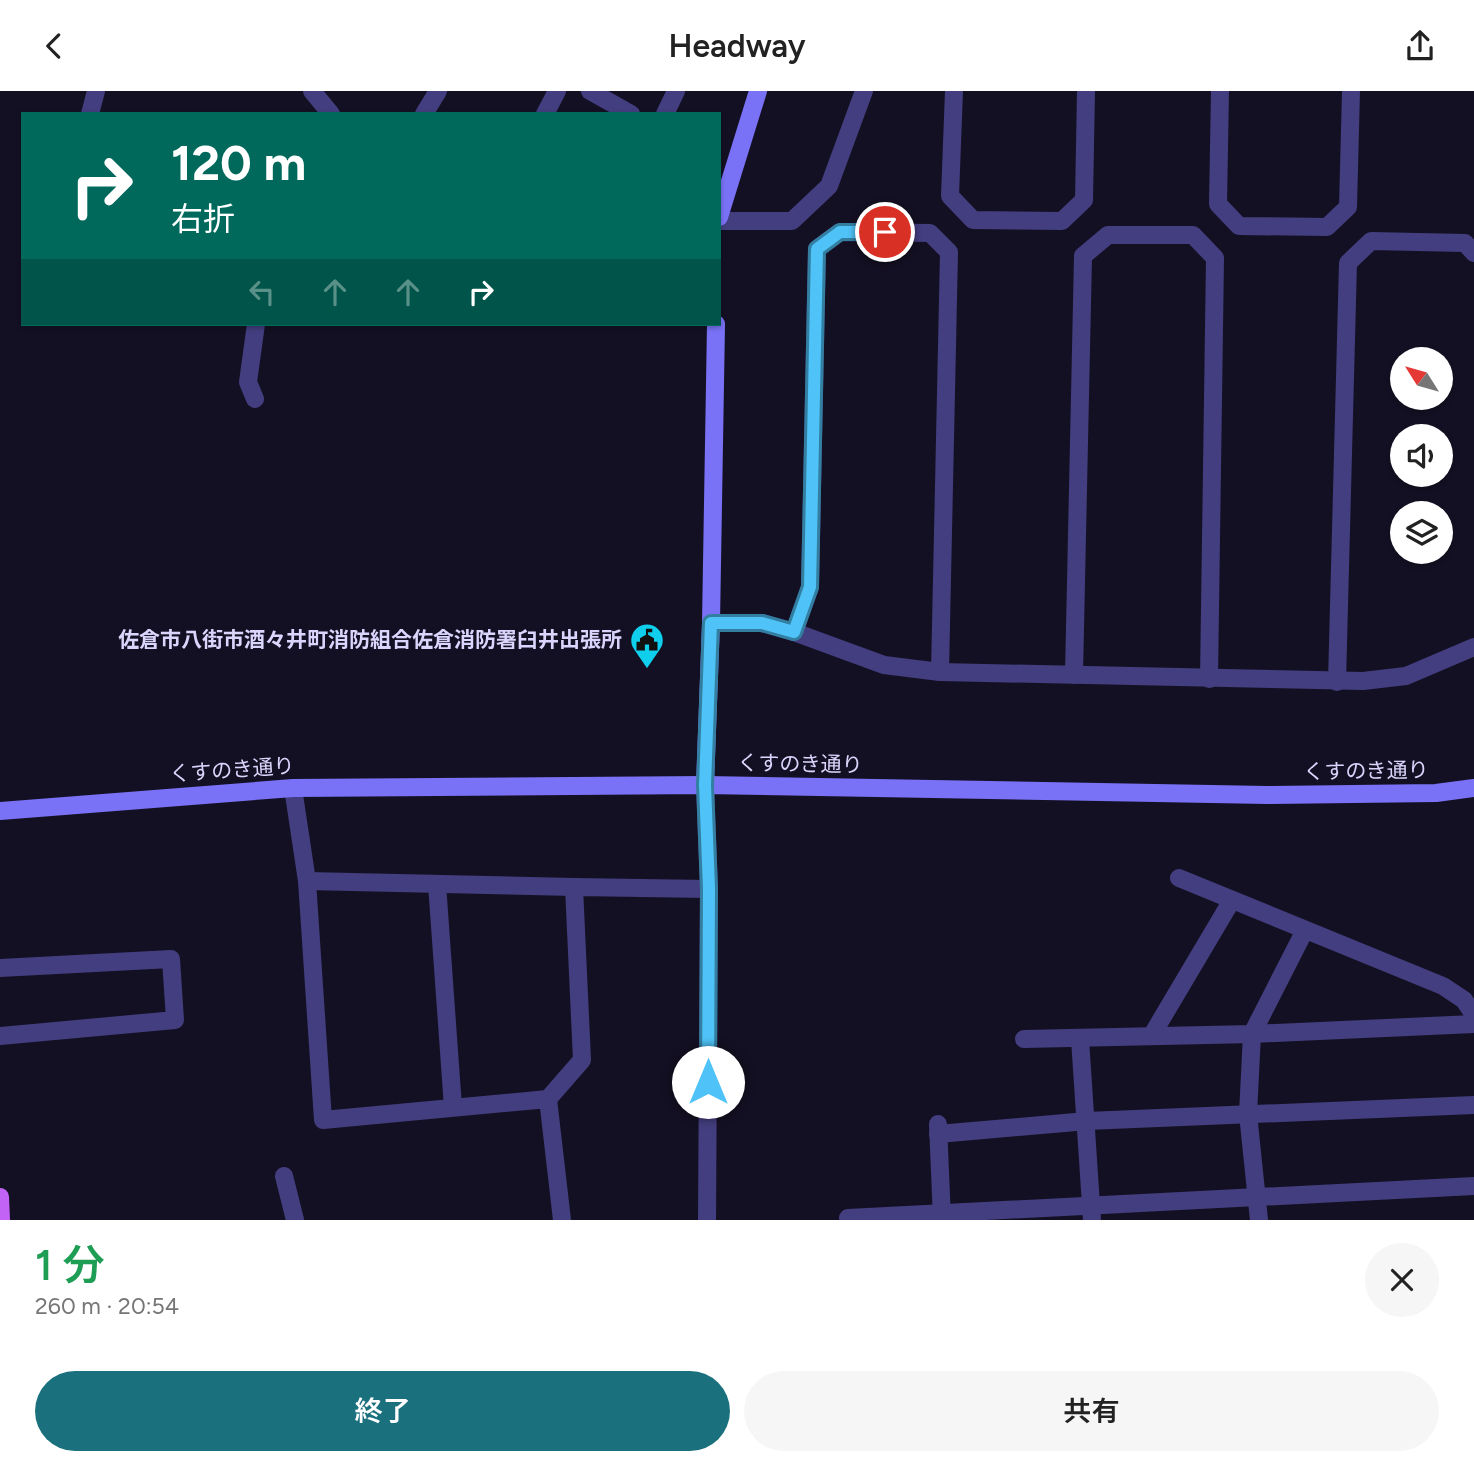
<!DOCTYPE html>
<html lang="ja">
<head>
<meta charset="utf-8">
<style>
	:root { --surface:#fff; --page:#f6f6f6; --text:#222; --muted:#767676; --accent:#1a707d }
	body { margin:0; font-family:Figtree,"Noto Sans JP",sans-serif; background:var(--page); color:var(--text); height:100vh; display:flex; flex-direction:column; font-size:26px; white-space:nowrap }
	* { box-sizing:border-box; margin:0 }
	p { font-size:23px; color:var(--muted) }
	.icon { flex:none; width:38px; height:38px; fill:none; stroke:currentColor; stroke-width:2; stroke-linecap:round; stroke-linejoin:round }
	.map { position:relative; height:1129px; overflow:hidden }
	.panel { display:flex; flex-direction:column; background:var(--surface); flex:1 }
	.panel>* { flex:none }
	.hud { position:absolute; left:21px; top:21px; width:700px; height:214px; border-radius:0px; box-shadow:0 2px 5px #0004; background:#00695c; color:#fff; overflow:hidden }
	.needle { width:46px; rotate:307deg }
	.tools { position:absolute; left:1390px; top:256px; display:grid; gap:14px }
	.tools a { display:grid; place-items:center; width:63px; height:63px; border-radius:50%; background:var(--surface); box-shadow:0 2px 5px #0004; font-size:35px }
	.pin { position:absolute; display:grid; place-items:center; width:60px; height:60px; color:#fff; margin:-30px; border:4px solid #fff; border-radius:50%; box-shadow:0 2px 7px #0007 }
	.me { position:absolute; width:77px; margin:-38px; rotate:0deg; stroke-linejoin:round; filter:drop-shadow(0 0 5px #0008) }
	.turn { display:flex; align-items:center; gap:24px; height:147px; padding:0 35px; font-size:32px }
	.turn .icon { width:91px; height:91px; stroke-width:2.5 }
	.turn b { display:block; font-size:49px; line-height:60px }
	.lanes { display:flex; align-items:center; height:66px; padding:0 35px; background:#0003; justify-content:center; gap:35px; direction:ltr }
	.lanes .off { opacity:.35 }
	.round { display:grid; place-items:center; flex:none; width:74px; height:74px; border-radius:37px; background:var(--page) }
	.head { display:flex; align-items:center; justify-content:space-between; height:119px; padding:0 35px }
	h1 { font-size:42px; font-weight:600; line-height:52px; color:#1e9e55 }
	.action { display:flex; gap:14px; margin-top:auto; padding:14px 35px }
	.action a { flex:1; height:80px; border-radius:42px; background:var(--accent); color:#fff; font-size:28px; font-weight:600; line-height:80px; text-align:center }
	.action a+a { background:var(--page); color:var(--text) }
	header { display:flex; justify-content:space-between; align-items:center; height:91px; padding:0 35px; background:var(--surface); font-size:32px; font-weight:600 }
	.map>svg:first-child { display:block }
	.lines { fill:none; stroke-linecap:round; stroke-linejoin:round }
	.street { stroke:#433e7f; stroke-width:18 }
	.secondary { stroke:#7a72f6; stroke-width:18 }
	.primary { stroke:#c363f5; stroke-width:18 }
	.route-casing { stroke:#337fa1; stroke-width:18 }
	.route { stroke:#4fc3f7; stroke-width:12 }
	.labels { text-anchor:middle; stroke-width:6; stroke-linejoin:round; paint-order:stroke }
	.poi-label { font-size:21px; font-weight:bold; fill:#dad5fc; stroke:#141023; text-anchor:end }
	.street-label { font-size:21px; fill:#dad5fc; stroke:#141023 }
</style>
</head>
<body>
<header><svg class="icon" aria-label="back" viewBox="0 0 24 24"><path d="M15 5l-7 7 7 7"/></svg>Headway<svg class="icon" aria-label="share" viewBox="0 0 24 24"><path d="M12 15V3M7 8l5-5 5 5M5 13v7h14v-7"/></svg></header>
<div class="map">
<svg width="1474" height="1129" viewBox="0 0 1474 1129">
	<rect width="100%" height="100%" fill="#141023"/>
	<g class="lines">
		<g class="street">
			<polyline points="312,0 331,23"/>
			<polyline points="590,0 631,23"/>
			<polyline points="954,0 950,105 973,129 1062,130 1084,109 1086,0"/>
			<polyline points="1220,0 1218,113 1239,135 1327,136 1348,116 1351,0"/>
			<polyline points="90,23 96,0"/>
			<polyline points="424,23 438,0"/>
			<polyline points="545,23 557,0"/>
			<polyline points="665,23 676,0"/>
			<polyline points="719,130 792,130 829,95 864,0"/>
			<polyline points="255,308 248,291 256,233"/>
			<polyline points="711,532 762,532 794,541 884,574 940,581 1363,590 1406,585 1474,556"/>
			<polyline points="794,541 810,496 817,158 840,141 930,142 949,161 940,581"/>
			<polyline points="1074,584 1083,165 1108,144 1193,144 1215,167 1209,588"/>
			<polyline points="1337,591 1348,172 1371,150 1465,152 1474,162"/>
			<polyline points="705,694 709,798 707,1129"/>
			<polyline points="293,697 307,790 323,1029 548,1008 562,1129"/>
			<polyline points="1179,787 1443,895 1464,909 1474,924"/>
			<polyline points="307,790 574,796"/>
			<polyline points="437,793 453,1016"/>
			<polyline points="0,877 171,868 175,929 0,945"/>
			<polyline points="1152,944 1232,809"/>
			<polyline points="1024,948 1252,943 1474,933"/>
			<polyline points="1080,948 1092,1129"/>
			<polyline points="548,1008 582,969 574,796 709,798"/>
			<polyline points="938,1033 942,1129"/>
			<polyline points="938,1043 1087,1030 1474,1014"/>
			<polyline points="284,1085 295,1129"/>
			<polyline points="848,1127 1474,1095"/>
			<polyline points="1259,1129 1248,1023 1252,943 1305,839"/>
		</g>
		<g class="secondary">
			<polyline points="719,126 758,0"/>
			<polyline points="705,694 711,532 716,233"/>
			<polyline points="0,720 293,697 705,694 1267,704 1436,702 1474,697"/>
		</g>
		<polyline class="primary" points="0,1106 1,1129"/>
	</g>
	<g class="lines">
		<g class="route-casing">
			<polyline id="route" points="708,991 709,798 705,694 711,532 762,532 794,541 810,496 817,158 840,141 885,141"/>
		</g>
		<use href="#route" class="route"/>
	</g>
	<defs>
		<g id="civic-pin" transform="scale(1.75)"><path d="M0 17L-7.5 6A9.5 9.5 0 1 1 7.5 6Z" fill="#10cfed" stroke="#141023"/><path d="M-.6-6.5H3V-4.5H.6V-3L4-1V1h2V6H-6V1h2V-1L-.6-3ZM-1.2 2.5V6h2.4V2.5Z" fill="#111"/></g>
	</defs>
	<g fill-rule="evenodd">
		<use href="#civic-pin" x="647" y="549"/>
	</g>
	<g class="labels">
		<g class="poi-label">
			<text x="622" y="556">佐倉市八街市酒々井町消防組合佐倉消防署臼井出張所</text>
		</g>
		<g class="street-label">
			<text transform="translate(800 673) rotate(1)" y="7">くすのき通り</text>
			<text transform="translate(232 679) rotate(-4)" y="7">くすのき通り</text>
			<text transform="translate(1366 680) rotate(-1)" y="7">くすのき通り</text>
		</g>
	</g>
</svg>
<div class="tools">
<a><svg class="needle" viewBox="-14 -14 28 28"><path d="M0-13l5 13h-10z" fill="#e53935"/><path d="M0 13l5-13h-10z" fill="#767676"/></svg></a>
<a><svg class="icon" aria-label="sound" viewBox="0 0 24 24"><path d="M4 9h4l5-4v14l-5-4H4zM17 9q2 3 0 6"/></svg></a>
<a><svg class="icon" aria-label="layers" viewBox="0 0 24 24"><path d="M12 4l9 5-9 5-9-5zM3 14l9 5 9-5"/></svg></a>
</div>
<div class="pin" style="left:885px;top:141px;background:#d93025"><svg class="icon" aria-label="arrive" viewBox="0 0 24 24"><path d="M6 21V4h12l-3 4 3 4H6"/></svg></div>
<svg class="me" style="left:708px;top:991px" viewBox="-20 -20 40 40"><circle r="19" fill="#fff"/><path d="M0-13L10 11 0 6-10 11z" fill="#4fc3f7"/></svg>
<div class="hud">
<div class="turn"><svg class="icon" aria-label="right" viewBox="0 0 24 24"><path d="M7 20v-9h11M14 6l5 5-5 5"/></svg><div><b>120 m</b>右折</div></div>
<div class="lanes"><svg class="icon off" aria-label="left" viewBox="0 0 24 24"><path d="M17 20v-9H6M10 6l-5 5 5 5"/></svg><svg class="icon off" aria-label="ahead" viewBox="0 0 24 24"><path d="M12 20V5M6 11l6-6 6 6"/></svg><svg class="icon off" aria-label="ahead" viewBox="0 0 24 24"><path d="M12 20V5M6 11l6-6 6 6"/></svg><svg class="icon" aria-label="right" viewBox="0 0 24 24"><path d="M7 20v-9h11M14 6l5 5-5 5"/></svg></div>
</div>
</div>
<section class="panel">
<div class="head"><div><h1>1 分</h1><p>260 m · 20:54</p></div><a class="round"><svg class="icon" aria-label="close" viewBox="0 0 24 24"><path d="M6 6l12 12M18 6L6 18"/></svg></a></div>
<div class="action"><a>終了</a><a>共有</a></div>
</section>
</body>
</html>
